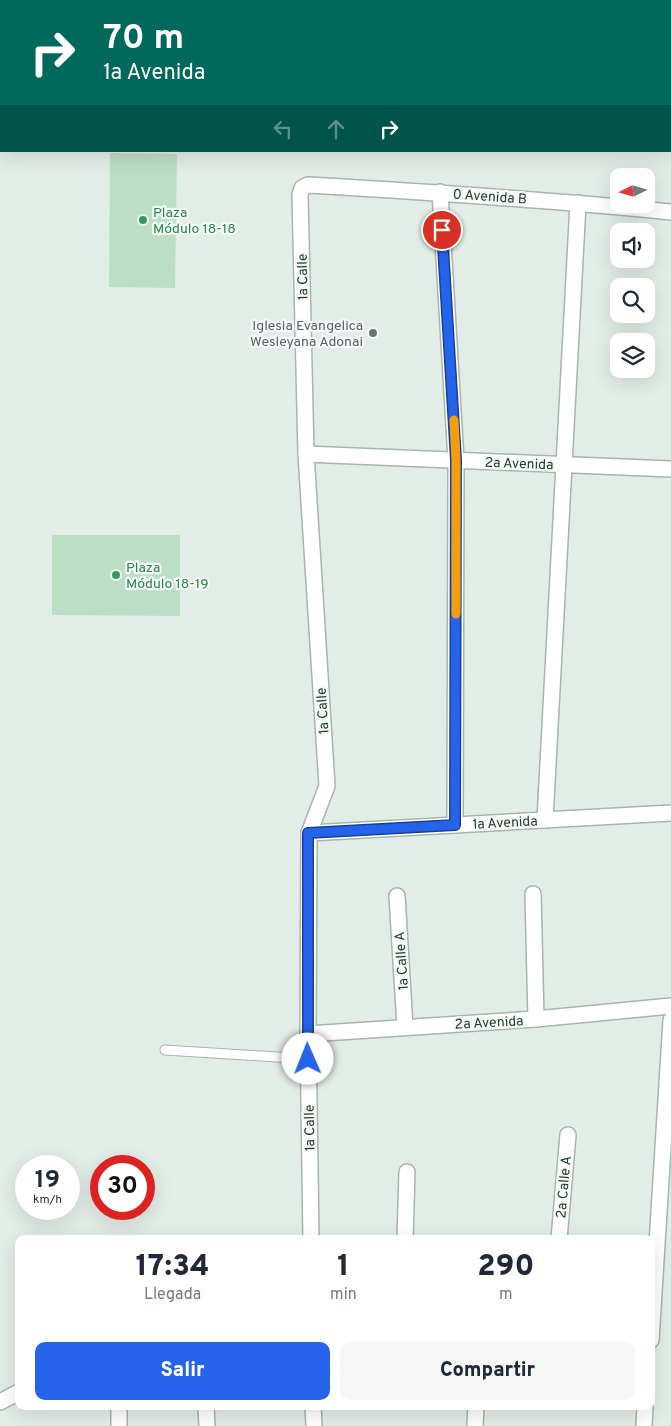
<!DOCTYPE html>
<html lang="es">
<head>
<meta charset="utf-8">
<style>
	:root { --surface:#fff; --page:#f6f6f7; --text:#1f2937; --muted:#747a83; --accent:#2563eb }
	body { margin:0; font-family:Overpass,sans-serif; background:var(--page); color:var(--text); height:100vh; display:flex; flex-direction:column; font-size:19px; white-space:nowrap }
	* { box-sizing:border-box; margin:0 }
	p { font-size:16px; color:var(--muted) }
	.icon { flex:none; width:28px; height:28px; fill:none; stroke:currentColor; stroke-width:2; stroke-linecap:round; stroke-linejoin:round }
	.map { position:relative; flex:1; overflow:hidden }
	.panel { position:absolute; left:15px; top:1235px; width:640px; height:175px; display:flex; flex-direction:column; background:var(--surface); border-radius:10px; box-shadow:0 5px 20px #0002 }
	.panel>* { flex:none }
	.top-card { position:absolute; left:0px; top:0px; width:671px; height:152px; box-shadow:0 5px 20px #0002; background:#00695c; color:#fff; overflow:hidden }
	.needle { width:32px; rotate:265deg }
	.buttons { position:absolute; left:610px; top:168px; display:grid; gap:10px }
	.buttons a { display:grid; place-items:center; width:45px; height:45px; border-radius:10px; background:var(--surface); box-shadow:0 5px 20px #0002; font-size:25px }
	.speed { position:absolute; left:15px; top:1155px; display:flex; gap:10px; font-size:25px; font-weight:700; text-align:center }
	.speed>* { display:grid; place-content:center; width:65px; height:65px; border-radius:50%; background:var(--surface); box-shadow:0 5px 20px #0002; line-height:1 }
	.speed small { font-size:12px; font-weight:400 }
	.speed .limit { border:8px solid #d22; background:#fff; color:#111 }
	.pin { position:absolute; display:grid; place-items:center; width:42px; height:42px; color:#fff; margin:-21px; border:2px solid #fff; border-radius:50%; box-shadow:0 1px 5px #0007 }
	.me { position:absolute; width:55px; margin:-28px; rotate:359deg; stroke-linejoin:round; filter:drop-shadow(0 0 4px #0008) }
	.turn { display:flex; align-items:center; gap:18px; height:105px; padding:0 20px; font-size:22px }
	.turn .icon { width:65px; height:65px; stroke-width:2.5 }
	.turn b { display:block; font-size:35px; line-height:42px }
	.lanes { display:flex; align-items:center; height:48px; padding:0 20px; background:#0003; justify-content:center; gap:25px; direction:ltr }
	.lanes .off { opacity:.35 }
	.eta { display:flex; justify-content:space-evenly; align-items:center; height:85px; text-align:center }
	.eta b { font-size:30px; font-weight:800; line-height:35px }
	.button { display:flex; gap:10px; margin-top:auto; padding:10px 20px }
	.button a { flex:1; height:58px; border-radius:10px; background:var(--accent); color:#fff; font-size:20px; font-weight:800; line-height:58px; text-align:center }
	.button a+a { background:var(--page); color:var(--text) }
	.map>svg:first-child { display:block }
	.green { fill:#bcdec5 }
	.lines { fill:none; stroke-linecap:round; stroke-linejoin:round }
	.lane-casing { stroke:#a6b5af; stroke-width:11 }
	.street-casing { stroke:#a6b5af; stroke-width:18 }
	.lane { stroke:#fff; stroke-width:9 }
	.street { stroke:#fff; stroke-width:15 }
	.route-casing { stroke:#184099; stroke-width:12 }
	.route { stroke:#2563eb; stroke-width:9 }
	.slow { stroke:#f59e0b; stroke-width:9 }
	.leisure-dot { fill:#2e9e5b; stroke:#f4f9f6; stroke-width:2 }
	.worship-dot { fill:#6b7280; stroke:#f4f9f6; stroke-width:2 }
	.labels { text-anchor:middle; stroke-width:4.5; stroke-linejoin:round; paint-order:stroke }
	.street-label { font-size:14px; fill:#233e37; stroke:#f4f9f6 }
	.leisure-label { font-size:14px; fill:#27864d; stroke:#f4f9f6; text-anchor:start }
	.worship-label { font-size:14px; fill:#5b616d; stroke:#f4f9f6; text-anchor:end }
</style>
</head>
<body>
<div class="map">
<svg width="671" height="1426" viewBox="0 0 671 1426">
	<rect width="100%" height="100%" fill="#e3ede8"/>
	<g class="green">
		<polygon points="110,153 177,154 175,288 109,287"/>
		<polygon points="52,535 180,535 180,616 52,615"/>
	</g>
	<g class="lines">
		<g class="lane-casing">
			<g id="lane">
				<polyline points="268,1 268,0"/>
				<polyline points="165,1050 308,1059"/>
			</g>
		</g>
		<g class="street-casing">
			<g id="street">
				<polyline points="322,1 322,0"/>
				<polyline points="451,1 451,0"/>
				<polyline points="578,1 578,0"/>
				<polyline points="670,80 671,80"/>
				<polyline points="440,192 456,460 455,825"/>
				<polyline points="306,454 671,469"/>
				<polyline points="545,820 578,203"/>
				<polyline points="309,833 671,813"/>
				<polyline points="533,894 536,1019"/>
				<polyline points="397,896 405,1027"/>
				<polyline points="308,1034 536,1019 671,1006"/>
				<path d="M311 1239 308 1034 309 833 327 786 306 454 300 195 302 188 308 185C430 192 550 200 671 212"/>
				<polyline points="405,1239 407,1172"/>
				<polyline points="559,1239 568,1135"/>
				<polyline points="651,1340 671,1020"/>
				<polyline points="0,1402 19,1392"/>
				<polyline points="119,1406 119,1426"/>
				<polyline points="206,1406 207,1426"/>
				<polyline points="313,1406 314,1426"/>
				<polyline points="475,1426 476,1406"/>
				<polyline points="644,1426 645,1406"/>
			</g>
		</g>
		<use href="#lane" class="lane"/>
		<use href="#street" class="street"/>
	</g>
	<g class="lines">
		<g class="route-casing">
			<polyline id="route" points="308,1059 308,833 455,825 456,460 442,230"/>
		</g>
		<use href="#route" class="route"/>
		<polyline class="slow" points="454,420 456,460 456,614"/>
	</g>
	<g class="leisure-dot">
		<circle cx="143" cy="220" r="5"/>
		<circle cx="116" cy="575" r="5"/>
	</g>
	<circle class="worship-dot" cx="373" cy="333" r="5"/>
	<g class="labels">
		<g class="street-label">
			<text transform="translate(490 196) rotate(4)" y="5">0 Avenida B</text>
			<text transform="translate(302 277) rotate(-91)" y="5">1a Calle</text>
			<text transform="translate(519 463) rotate(2)" y="5">2a Avenida</text>
			<text transform="translate(322 711) rotate(-94)" y="5">1a Calle</text>
			<text transform="translate(505 822) rotate(-3)" y="5">1a Avenida</text>
			<text transform="translate(401 961) rotate(-94)" y="5">1a Calle A</text>
			<text transform="translate(489 1022) rotate(-3)" y="5">2a Avenida</text>
			<text transform="translate(309 1128) rotate(-91)" y="5">1a Calle</text>
			<text transform="translate(563 1187) rotate(-85)" y="5">2a Calle A</text>
		</g>
		<g class="leisure-label">
			<text x="153" y="217">Plaza<tspan x="153" dy="16">Módulo 18-18</tspan></text>
			<text x="126" y="572">Plaza<tspan x="126" dy="16">Módulo 18-19</tspan></text>
		</g>
		<g class="worship-label">
			<text x="363" y="330">Iglesia Evangelica<tspan x="363" dy="16">Wesleyana Adonai</tspan></text>
		</g>
	</g>
</svg>
<div class="buttons">
<a><svg class="needle" viewBox="-14 -14 28 28"><path d="M0-13l5 13h-10z" fill="#e53935"/><path d="M0 13l5-13h-10z" fill="#747a83"/></svg></a>
<a><svg class="icon" aria-label="sound" viewBox="0 0 24 24"><path d="M4 9h4l5-4v14l-5-4H4zM17 9q2 3 0 6"/></svg></a>
<a><svg class="icon" aria-label="search" viewBox="0 0 24 24"><circle cx="10" cy="10" r="6"/><path d="M15 15l6 6"/></svg></a>
<a><svg class="icon" aria-label="layers" viewBox="0 0 24 24"><path d="M12 4l9 5-9 5-9-5zM3 14l9 5 9-5"/></svg></a>
</div>
<div class="speed"><div>19<small>km/h</small></div><div class="limit">30</div></div>
<div class="pin" style="left:442px;top:230px;background:#d93025"><svg class="icon" aria-label="arrive" viewBox="0 0 24 24"><path d="M6 21V4h12l-3 4 3 4H6"/></svg></div>
<svg class="me" style="left:308px;top:1059px" viewBox="-20 -20 40 40"><circle r="19" fill="#fff"/><path d="M0-13L10 11 0 6-10 11z" fill="#2563eb"/></svg>
<div class="top-card">
<div class="turn"><svg class="icon" aria-label="right" viewBox="0 0 24 24"><path d="M7 20v-9h11M14 6l5 5-5 5"/></svg><div><b>70 m</b>1a Avenida</div></div>
<div class="lanes"><svg class="icon off" aria-label="left" viewBox="0 0 24 24"><path d="M17 20v-9H6M10 6l-5 5 5 5"/></svg><svg class="icon off" aria-label="ahead" viewBox="0 0 24 24"><path d="M12 20V5M6 11l6-6 6 6"/></svg><svg class="icon" aria-label="right" viewBox="0 0 24 24"><path d="M7 20v-9h11M14 6l5 5-5 5"/></svg></div>
</div>
<section class="panel">
<div class="eta">
<div><b>17:34</b><p>Llegada</p></div>
<div><b>1</b><p>min</p></div>
<div><b>290</b><p>m</p></div>
</div>
<div class="button"><a>Salir</a><a>Compartir</a></div>
</section>
</div>
</body>
</html>
